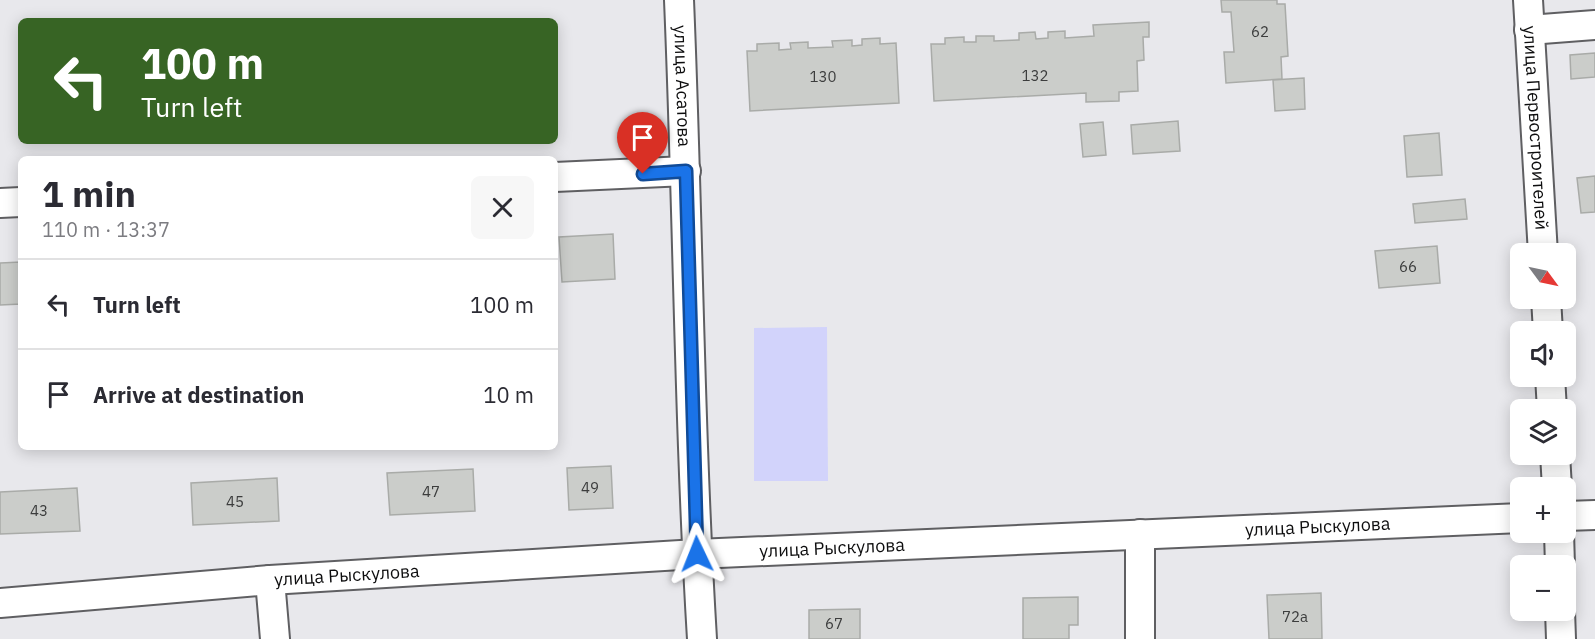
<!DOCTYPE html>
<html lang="en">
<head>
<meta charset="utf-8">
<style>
	:root { --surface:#fff; --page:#f7f7f7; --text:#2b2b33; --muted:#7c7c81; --line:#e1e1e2 }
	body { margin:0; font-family:"IBM Plex Sans",sans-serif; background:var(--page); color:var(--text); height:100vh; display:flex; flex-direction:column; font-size:22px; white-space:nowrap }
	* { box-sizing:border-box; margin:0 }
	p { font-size:20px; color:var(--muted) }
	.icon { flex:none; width:33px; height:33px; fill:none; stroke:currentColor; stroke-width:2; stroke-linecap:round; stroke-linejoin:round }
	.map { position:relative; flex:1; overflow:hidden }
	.details { position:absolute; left:18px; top:156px; width:540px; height:294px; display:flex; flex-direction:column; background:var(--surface); border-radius:9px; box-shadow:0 3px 15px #0003 }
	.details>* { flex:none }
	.hud { position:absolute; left:18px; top:18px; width:540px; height:126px; border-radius:9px; box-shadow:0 3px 15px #0003; background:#376424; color:#fff; overflow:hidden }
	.needle { width:39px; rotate:123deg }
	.buttons { position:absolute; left:1510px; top:243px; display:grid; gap:12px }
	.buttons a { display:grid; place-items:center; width:66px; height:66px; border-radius:9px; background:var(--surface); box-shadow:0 3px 15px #0003; font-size:30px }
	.pin { position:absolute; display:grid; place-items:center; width:51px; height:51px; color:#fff; margin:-62px -26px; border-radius:50% 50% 50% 0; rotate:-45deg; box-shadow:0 0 6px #0007 }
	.pin .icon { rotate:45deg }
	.me { position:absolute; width:66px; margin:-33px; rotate:358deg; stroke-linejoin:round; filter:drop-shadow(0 0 4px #0008) }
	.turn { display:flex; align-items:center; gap:21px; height:126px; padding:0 24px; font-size:27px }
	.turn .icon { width:78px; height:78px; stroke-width:2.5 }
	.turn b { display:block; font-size:42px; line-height:51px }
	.round { display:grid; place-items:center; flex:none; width:63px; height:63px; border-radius:9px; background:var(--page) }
	.headline { display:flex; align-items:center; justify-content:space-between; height:102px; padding:0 24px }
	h1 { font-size:36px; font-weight:800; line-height:45px }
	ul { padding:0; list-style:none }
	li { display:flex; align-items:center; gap:18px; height:90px; padding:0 24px; border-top:2px solid var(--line) }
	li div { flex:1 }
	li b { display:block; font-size:22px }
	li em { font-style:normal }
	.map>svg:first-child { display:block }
	.green { fill:#d2d3fb }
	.building { fill:#cbcdca; stroke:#a9aba8; stroke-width:1.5 }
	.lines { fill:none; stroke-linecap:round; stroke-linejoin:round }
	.minor-casing { stroke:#5f5f62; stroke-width:32 }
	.minor { stroke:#fff; stroke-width:28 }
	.route-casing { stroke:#114b97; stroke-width:15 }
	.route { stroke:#1a73e8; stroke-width:10 }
	.labels { text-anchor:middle; stroke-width:5; stroke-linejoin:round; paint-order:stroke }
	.number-label { font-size:15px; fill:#3c3d3d }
	.street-label { font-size:18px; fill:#0d0d0e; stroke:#e8e8ec }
</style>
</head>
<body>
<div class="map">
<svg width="1595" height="639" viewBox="0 0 1595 639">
	<rect width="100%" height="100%" fill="#e8e8ec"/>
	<polygon class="green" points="827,327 828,481 754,481 754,328"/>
	<g class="building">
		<polygon points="1221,0 1277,0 1277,4 1285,4 1288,56 1281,57 1282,79 1226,83 1224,52 1234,52 1231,12 1222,12"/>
		<polygon points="1149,22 1149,37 1143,37 1144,60 1137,61 1138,91 1119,92 1119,101 1086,102 1086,93 934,101 931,44 945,44 945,38 964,37 964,42 976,42 976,36 994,36 994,41 1019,40 1019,33 1035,32 1036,39 1048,38 1048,32 1065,31 1065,38 1094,36 1093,25"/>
		<polygon points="880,38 880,44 896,43 899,103 750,111 747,51 757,51 757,44 779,43 779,50 791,49 790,43 808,42 808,48 833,47 832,41 852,40 852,46 862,45 862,39"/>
		<polygon points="1595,53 1595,77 1571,79 1570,55"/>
		<polygon points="1304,78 1305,109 1275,111 1273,80"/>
		<polygon points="1178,121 1180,151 1133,154 1131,125"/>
		<polygon points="1103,122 1106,155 1083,157 1080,124"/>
		<polygon points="1439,133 1442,175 1407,177 1404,136"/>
		<polygon points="1595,176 1595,212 1581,213 1577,178"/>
		<polygon points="1465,199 1467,219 1415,223 1413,204"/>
		<polygon points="613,234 615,279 562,282 559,237"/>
		<polygon points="1437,246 1440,283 1379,288 1375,251"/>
		<polygon points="21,262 21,304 0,305 0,263"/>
		<polygon points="611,466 613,508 569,510 567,468"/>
		<polygon points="473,469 475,511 390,515 387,473"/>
		<polygon points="277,478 279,521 193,525 191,483"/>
		<polygon points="77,488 80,531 0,534 0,492"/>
		<polygon points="1321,593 1322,639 1269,639 1267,595"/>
		<polygon points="1078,597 1078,625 1069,625 1069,639 1023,639 1023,598"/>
		<polygon points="860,609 860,639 809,639 809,610"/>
	</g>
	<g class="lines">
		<g class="minor-casing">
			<g id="minor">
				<path id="s1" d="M679 0C688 213 689 426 702 639"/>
				<path id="s2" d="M1528 0 1543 254"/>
				<polyline points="1529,30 1595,25"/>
				<polyline points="555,177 686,171"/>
				<polyline points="0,203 21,202"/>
				<polyline points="1546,298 1548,332"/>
				<polyline points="1550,376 1552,410"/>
				<polyline points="1555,454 1557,488"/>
				<polyline points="1566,516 1595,515"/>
				<polyline points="1559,532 1560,566"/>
				<polyline points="1140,534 1140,639"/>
				<polyline points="270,580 275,639"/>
				<path id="s3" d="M0 603 270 580 697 554 1521 518"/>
				<polyline points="1560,610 1561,639"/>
			</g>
		</g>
		<use href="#minor" class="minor"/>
	</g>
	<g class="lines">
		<g class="route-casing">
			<polyline id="route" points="643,174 686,171 697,554"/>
		</g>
		<use href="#route" class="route"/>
	</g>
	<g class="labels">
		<g class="number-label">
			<text x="1260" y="37">62</text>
			<text x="1035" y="81">132</text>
			<text x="823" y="82">130</text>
			<text x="1408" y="272">66</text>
			<text x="590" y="493">49</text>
			<text x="431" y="497">47</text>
			<text x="235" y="507">45</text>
			<text x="39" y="516">43</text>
			<text x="1295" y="622">72а</text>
			<text x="834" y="629">67</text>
		</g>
		<g class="street-label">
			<text dy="6" stroke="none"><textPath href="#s1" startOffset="86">улица Асатова</textPath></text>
			<text dy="6" stroke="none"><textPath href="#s2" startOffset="128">улица Первостроителей</textPath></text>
			<text dy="6" stroke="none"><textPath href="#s3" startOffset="1320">улица Рыскулова</textPath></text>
			<text dy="6" stroke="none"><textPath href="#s3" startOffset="834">улица Рыскулова</textPath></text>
			<text dy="6" stroke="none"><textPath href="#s3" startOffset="348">улица Рыскулова</textPath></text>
		</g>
	</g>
</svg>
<div class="buttons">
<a><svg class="needle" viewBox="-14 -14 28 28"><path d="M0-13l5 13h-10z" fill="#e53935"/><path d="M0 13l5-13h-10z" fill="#7c7c81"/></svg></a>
<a><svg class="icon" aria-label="sound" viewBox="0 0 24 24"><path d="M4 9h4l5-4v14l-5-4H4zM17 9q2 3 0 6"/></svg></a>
<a><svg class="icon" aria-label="layers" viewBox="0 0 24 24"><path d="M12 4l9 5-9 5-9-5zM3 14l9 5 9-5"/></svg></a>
<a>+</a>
<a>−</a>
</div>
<div class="pin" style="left:643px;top:174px;background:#d93025"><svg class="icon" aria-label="arrive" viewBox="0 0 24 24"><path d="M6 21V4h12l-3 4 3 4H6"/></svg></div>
<svg class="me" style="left:697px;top:554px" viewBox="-20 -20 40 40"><path d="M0-17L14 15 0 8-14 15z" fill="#1a73e8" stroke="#fff" stroke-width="4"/></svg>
<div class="hud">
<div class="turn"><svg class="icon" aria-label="left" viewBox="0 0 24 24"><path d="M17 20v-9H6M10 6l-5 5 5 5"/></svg><div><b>100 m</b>Turn left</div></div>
</div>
<section class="details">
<div class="headline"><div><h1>1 min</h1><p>110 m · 13:37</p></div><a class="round"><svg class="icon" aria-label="close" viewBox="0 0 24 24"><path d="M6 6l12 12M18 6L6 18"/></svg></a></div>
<ul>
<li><svg class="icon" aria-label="left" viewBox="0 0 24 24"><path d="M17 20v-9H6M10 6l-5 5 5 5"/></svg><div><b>Turn left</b></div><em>100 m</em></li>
<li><svg class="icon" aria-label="arrive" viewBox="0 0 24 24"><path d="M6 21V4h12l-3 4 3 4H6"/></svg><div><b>Arrive at destination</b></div><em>10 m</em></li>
</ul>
</section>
</div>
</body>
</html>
